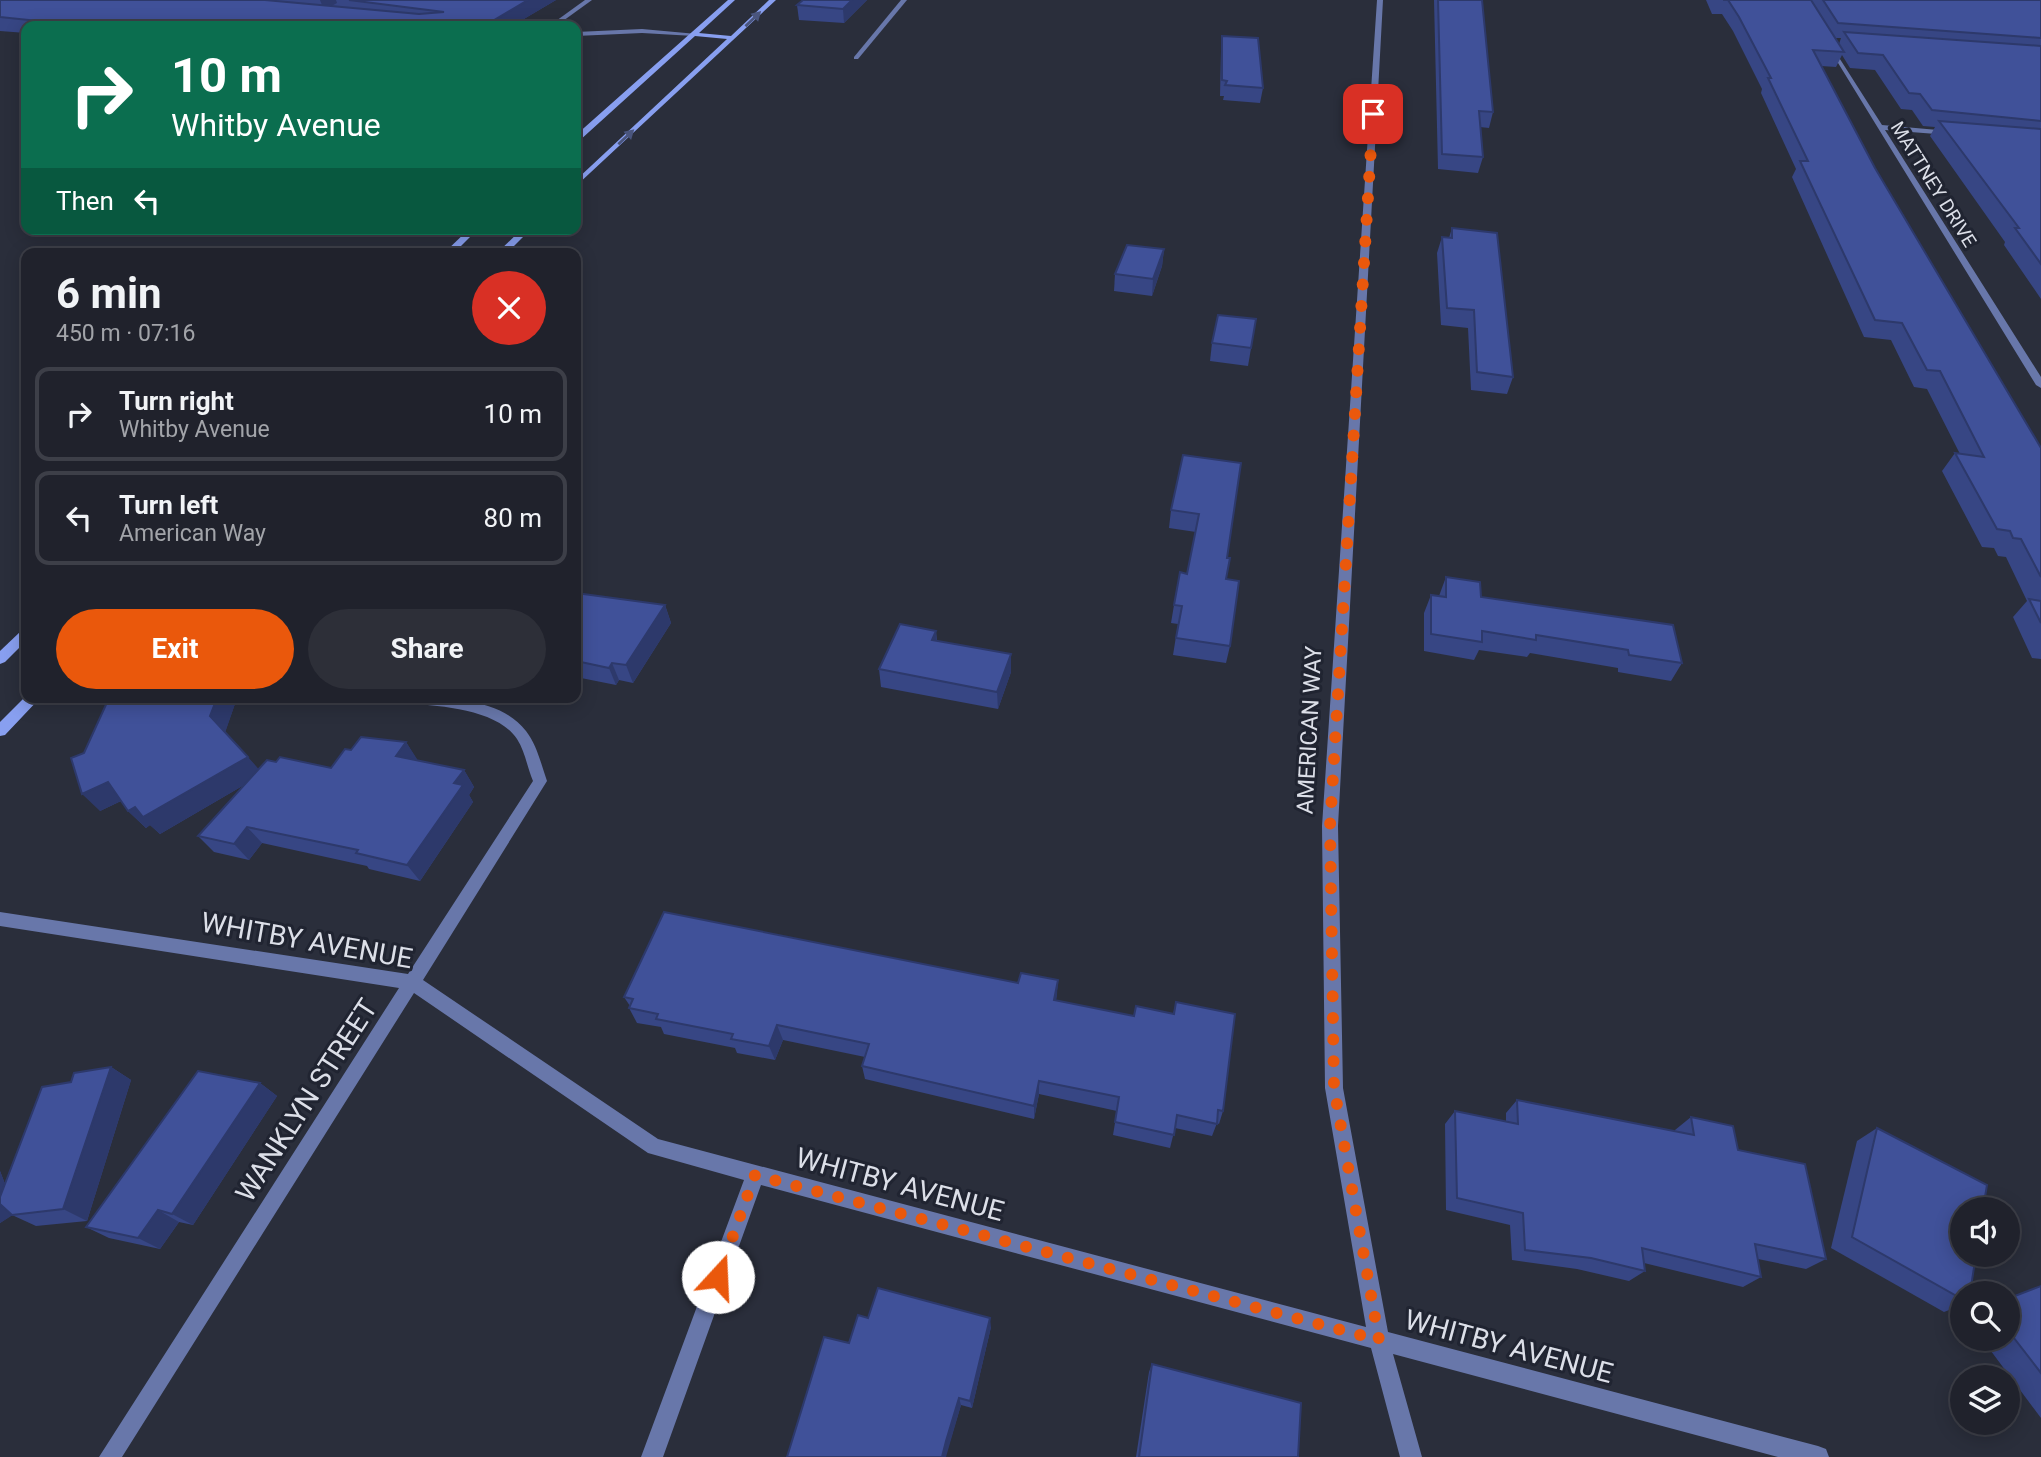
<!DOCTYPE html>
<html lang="en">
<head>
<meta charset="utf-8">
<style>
	:root { --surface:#20222c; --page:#2d2f38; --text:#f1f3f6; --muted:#a2a4a9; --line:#3d3f48; --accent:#ea580c }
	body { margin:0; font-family:Roboto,sans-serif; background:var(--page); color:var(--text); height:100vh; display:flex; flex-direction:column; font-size:26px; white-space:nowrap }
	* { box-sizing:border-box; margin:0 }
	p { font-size:23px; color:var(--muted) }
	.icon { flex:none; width:38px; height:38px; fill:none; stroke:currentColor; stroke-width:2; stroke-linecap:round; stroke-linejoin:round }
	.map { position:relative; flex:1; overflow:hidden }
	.details { position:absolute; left:21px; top:248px; width:560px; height:455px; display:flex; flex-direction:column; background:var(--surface); border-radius:14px; box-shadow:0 4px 18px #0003,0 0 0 2px var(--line) }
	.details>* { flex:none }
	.guide { position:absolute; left:21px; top:21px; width:560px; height:214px; border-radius:14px; box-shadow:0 4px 18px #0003,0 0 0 2px var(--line); background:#0b6e4f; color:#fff; overflow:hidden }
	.fabs { position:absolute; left:1950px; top:1197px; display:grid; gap:14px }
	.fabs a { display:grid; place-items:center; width:70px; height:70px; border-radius:50%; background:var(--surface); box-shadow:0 4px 18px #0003,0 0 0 2px var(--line); font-size:35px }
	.pin { position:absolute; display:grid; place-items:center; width:60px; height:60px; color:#fff; margin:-30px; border-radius:14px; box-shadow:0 4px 10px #0006 }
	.me { position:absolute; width:77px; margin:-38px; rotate:20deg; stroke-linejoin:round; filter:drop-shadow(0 0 5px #0008) }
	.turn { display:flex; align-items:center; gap:24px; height:147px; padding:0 35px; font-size:32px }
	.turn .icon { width:91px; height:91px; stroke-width:2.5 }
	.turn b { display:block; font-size:49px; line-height:60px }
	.then { display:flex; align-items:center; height:66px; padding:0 35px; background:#0003; gap:14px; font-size:26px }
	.round { display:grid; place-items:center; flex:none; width:74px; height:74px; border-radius:37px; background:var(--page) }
	.summary { display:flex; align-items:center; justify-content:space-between; height:119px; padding:0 35px }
	h1 { font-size:42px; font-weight:700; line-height:52px }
	.cta { display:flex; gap:14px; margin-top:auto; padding:14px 35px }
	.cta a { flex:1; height:80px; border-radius:42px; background:var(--accent); color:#fff; font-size:28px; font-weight:700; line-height:80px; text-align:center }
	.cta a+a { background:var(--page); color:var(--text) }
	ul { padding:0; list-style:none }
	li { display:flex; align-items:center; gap:21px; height:94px; margin:0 14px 10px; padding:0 21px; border:4px solid var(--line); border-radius:14px }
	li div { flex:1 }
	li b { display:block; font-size:26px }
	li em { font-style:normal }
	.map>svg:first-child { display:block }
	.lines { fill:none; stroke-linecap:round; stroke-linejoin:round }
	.minor { fill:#6877aa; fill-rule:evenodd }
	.secondary { fill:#889ff0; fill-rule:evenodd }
	.wall { fill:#374684; fill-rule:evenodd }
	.shaded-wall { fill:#2d396b }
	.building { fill:#405199; stroke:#2d396b; stroke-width:2 }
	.oneway { fill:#4a557d }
	.route { stroke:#ea580c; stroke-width:12; stroke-dasharray:0 21.6 }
	.labels { text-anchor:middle; stroke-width:6; stroke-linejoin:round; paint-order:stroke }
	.far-street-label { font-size:19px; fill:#dcdfe8; stroke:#202431 }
	.street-label { font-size:23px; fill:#dcdfe8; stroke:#202431 }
	.near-street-label { font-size:28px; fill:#dcdfe8; stroke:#202431 }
</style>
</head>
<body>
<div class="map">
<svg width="2041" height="1457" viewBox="0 0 2041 1457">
	<rect width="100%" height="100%" fill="#2a2e3b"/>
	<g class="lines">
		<g class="minor">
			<polygon points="585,0 592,0 556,26 549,26"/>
			<polygon points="901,0 907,0 858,59 854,59 854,57"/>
			<path d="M1377 0H1383L1338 826 1343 1088 1388 1332 1818 1446 1826 1449 1829 1457H1778L1393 1354 1422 1457H1400L1371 1348 761 1185 663 1457H641L744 1180 648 1153 414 993 122 1457H99L399 988 0 926V912L408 974 533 781C527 767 525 751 517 739 496 708 438 706 404 703L397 698C437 698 499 695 526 731 537 745 541 764 547 781L423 980 658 1139 1366 1327 1325 1088 1322 826Z"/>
			<polygon points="642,29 697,34 694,36 642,33 576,36 576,32"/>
			<polygon points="1827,45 1831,45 1882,125 1949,131 1953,133 1949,135 1885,130 2041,377 2041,388 2036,385"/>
		</g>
		<g class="secondary">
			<polygon points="728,0 735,0 699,33 731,36 769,0 776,0 576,186 576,180 727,39 695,36 579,141 576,141 576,135"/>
			<polygon points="469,229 478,229 453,254 443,254"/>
			<polygon points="522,229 531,229 506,254 496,254"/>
			<polygon points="26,629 26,641 5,662 0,664 0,651 21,631"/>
			<polygon points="26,696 26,698 40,698 5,735 0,736 0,722"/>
		</g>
	</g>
	<g class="wall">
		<polygon points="0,0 556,0 512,26 26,26 26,33 0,31"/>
		<polygon points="803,0 867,0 844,23 799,20 797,5"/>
		<polygon points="1434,0 1482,0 1493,112 1489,128 1480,127 1483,157 1478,173 1438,169"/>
		<path d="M1706 0H2041V299L2004 245 2005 242 1930 136 1935 127 1923 126 1912 110 1901 109 1875 70 1850 68 1842 55 1836 67 1821 66 1875 168 2041 448V659L2032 658 2013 617 2027 601 2006 557 1998 556 1994 548 1982 547 1942 471 1955 453 1960 454 1927 389 1914 387 1891 340 1864 337 1792 177 1796 169 1761 93 1762 89 1733 31 1722 14H1712ZM1835 38H1841L1839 44Z"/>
		<polygon points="1222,36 1263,88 1260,103 1223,100 1224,96 1220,96 1221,51"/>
		<polygon points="1452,228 1513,377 1507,394 1471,390 1468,328 1441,325 1437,253 1442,237 1449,238"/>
		<polygon points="1164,249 1162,266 1152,296 1114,291 1115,274"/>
		<polygon points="1256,319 1248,366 1210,361 1212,343"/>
		<polygon points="1183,455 1227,558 1226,579 1230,646 1226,663 1173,655 1178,624 1171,623 1174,605 1187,574 1196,532 1169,528 1171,510"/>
		<polygon points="1446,577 1481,597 1682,663 1671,681 1618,672 1618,668 1530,653 1527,657 1479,650 1474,660 1424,651 1424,613 1431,595 1439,596"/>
		<polygon points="576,593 665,605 671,623 633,683 619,680 616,685 576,677"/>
		<polygon points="936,631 937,641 1011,672 998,709 881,687 879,669"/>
		<polygon points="109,698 237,698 225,732 258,769 276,762 331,768 351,750 406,742 417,760 464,770 474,787 469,795 473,802 420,881 369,869 367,866 262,843 249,860 214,852 198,836 244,785 160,834 150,825 146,828 128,811 121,801 100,811 84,753"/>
		<polygon points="1058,980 1056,1001 1134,1016 1173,1014 1176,1002 1223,1111 1219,1124 1217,1123 1212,1136 1175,1128 1170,1148 1113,1135 1117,1111 1039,1094 1034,1119 865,1079 862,1066 865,1057 783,1040 775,1060 737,1053 735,1048 664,1034 661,1027 637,1023 629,1008 630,1006 624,997 1018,983"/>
		<polygon points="111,1067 131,1080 87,1221 36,1226 12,1215 0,1223 0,1171 5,1184 71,1082"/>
		<polygon points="260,1083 277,1096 193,1225 179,1222 160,1249 109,1238 86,1227"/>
		<polygon points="1517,1100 1675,1131 1675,1130 1691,1117 1738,1150 1826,1259 1806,1269 1758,1259 1761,1277 1743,1287 1644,1263 1645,1271 1629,1281 1577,1269 1512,1260 1510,1225 1446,1210 1445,1124 1455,1111 1506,1122 1506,1113"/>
		<polygon points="1877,1128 1962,1293 1962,1305 1944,1312 1831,1248 1857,1141"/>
		<polygon points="2041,1286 2041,1418 1982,1339 2007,1339 2007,1299"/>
		<polygon points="868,1318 991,1327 972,1408 961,1405 948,1448 849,1343"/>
		<polygon points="1152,1364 1298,1457 1136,1457 1149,1372"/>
	</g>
	<g class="shaded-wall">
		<polygon points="320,0 336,0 337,3 324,10"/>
		<polygon points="528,0 556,0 512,26 484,26"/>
		<polygon points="852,0 867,0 844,23 843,9"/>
		<polygon points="98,22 101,26 89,26"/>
		<polygon points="1164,249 1162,266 1152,296 1153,279"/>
		<polygon points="665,605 671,623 633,683 626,665"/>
		<polygon points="936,631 937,648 932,640"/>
		<polygon points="1011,654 1011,672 998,709 997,692"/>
		<polygon points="612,663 619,680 616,685 609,668"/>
		<polygon points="217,698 237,698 225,733 210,716"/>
		<polygon points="406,742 417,759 407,773 396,756"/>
		<polygon points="248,757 263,774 160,834 150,825 146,828 128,811"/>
		<polygon points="464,770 474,787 469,795 473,802 420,881 407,865 454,783"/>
		<polygon points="108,782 125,799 100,811 82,794"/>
		<polygon points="247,827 262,843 249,860 234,844"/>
		<polygon points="1058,980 1057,995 1053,1015 1054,1000"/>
		<polygon points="777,1025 783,1040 775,1060 769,1046"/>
		<polygon points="111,1067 131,1080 87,1221 63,1209"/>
		<polygon points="1039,1081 1039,1094 1034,1119 1034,1106"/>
		<polygon points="260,1083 277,1096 193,1225 172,1214"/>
		<polygon points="0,1171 16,1213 0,1223"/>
		<polygon points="158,1210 179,1222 160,1249 138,1238"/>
		<polygon points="990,1318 991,1327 972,1408 970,1401"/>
		<polygon points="959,1398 961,1405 946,1457 942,1457 946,1441"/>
	</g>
	<g class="building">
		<polygon points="0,0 265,0 419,14 444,12 349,0 528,0 484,26 139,26 98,22 89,26 86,26 0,17"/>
		<polygon points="803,0 852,0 843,9 797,5"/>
		<polygon points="1438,0 1482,0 1493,112 1479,111 1483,157 1442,154"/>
		<polygon points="1723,0 1811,0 1844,52 1813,50 1875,168 2041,448 2041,577 2021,539 2013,538 2010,531 1997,529 1955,453 1984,457 1940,371 1927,370 1902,323 1875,320 1800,161 1808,161 1768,78 1771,78 1739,17 1728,0"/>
		<polygon points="1823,0 2041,0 2041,38 1838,23"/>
		<polygon points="1844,32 2041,46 2041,121 1932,110 1920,94 1909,93 1883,55 1858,53"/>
		<polygon points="1222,36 1258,38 1263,88 1225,85 1227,81 1222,80"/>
		<polygon points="1939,121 2041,129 2041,264 2015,228 2019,228"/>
		<polygon points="1452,228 1497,233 1513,377 1477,372 1474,310 1447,308 1442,237 1452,238"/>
		<polygon points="1127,245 1164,249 1153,279 1115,274"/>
		<polygon points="1218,315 1256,319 1251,348 1212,343"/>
		<polygon points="1183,455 1241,463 1227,558 1230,558 1226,579 1239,581 1230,646 1176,638 1182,606 1174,605 1180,572 1187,574 1199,514 1171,510"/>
		<polygon points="1446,577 1480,582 1481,597 1673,625 1682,663 1629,655 1628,650 1536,635 1536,640 1482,631 1482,642 1431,634 1431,595 1446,597"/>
		<polygon points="576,593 665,605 626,665 612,663 609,668 576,661"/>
		<polygon points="2029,599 2041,601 2041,623"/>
		<polygon points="900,624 936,631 932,640 1011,654 997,692 879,669"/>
		<polygon points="109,698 217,698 210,716 248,757 143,817 135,807 128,811 108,782 82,794 71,758 84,753"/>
		<polygon points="361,737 406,742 396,756 464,770 454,783 463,785 407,865 356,853 358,850 247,827 234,844 198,836 267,760 276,762 280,757 331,768 345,749 351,750"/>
		<polygon points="664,912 1018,983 1021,973 1058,980 1054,1000 1134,1016 1136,1006 1174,1014 1176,1002 1235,1014 1223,1111 1218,1110 1217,1124 1177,1115 1174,1135 1115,1122 1119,1097 1039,1081 1034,1106 862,1066 869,1044 777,1025 769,1046 731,1039 733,1034 656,1019 658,1014 629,1008 633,999 624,997"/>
		<polygon points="111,1067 63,1209 12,1215 0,1204 0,1197 42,1087 71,1082 74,1073"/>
		<polygon points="198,1071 260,1083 172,1214 158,1210 138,1238 86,1227"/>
		<polygon points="1517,1100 1694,1135 1691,1117 1733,1126 1738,1150 1805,1164 1826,1259 1755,1244 1761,1277 1642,1248 1645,1271 1591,1258 1525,1250 1523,1213 1457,1198 1455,1111 1518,1124"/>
		<polygon points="1877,1128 1987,1185 1983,1209 1962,1209 1962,1255 1976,1255 1970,1293 1962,1293 1962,1299 1852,1237"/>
		<polygon points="2041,1286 2041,1373 2007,1329 2007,1299"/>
		<polygon points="878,1288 990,1318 970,1401 959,1398 946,1441 942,1457 787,1457 824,1337 849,1343 858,1315 868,1318"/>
		<polygon points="1152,1364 1301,1403 1298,1457 1139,1457"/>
	</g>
	<defs><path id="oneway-solid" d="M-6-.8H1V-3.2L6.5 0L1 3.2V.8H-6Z" transform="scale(1.75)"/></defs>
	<g class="oneway">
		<use href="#oneway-solid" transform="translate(753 19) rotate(-44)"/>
		<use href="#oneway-solid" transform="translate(626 137) rotate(-43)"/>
	</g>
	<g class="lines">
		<polyline class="route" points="718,1277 755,1175 1379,1340 1334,1088 1330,826 1373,114"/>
	</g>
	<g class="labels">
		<g class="far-street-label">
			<text transform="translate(1934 184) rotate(58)" y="7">MATTNEY DRIVE</text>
		</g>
		<g class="street-label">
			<text transform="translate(1309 730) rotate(-87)" y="8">AMERICAN WAY</text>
		</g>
		<g class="near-street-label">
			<text transform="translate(307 940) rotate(10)" y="10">WHITBY AVENUE</text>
			<text transform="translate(306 1100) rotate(-57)" y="10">WANKLYN STREET</text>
			<text transform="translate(900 1184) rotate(15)" y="10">WHITBY AVENUE</text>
			<text transform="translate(1509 1346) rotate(15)" y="10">WHITBY AVENUE</text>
		</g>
	</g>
</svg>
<div class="fabs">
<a><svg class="icon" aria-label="sound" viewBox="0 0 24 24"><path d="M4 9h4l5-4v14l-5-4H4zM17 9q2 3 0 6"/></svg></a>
<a><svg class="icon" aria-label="search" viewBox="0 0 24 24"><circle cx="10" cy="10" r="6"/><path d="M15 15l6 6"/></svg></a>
<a><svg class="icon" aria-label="layers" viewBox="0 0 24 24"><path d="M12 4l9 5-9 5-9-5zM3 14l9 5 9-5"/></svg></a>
</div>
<div class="pin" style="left:1373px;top:114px;background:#d93025"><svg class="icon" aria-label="arrive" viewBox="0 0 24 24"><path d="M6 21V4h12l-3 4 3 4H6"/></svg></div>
<svg class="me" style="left:718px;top:1277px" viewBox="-20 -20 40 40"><circle r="19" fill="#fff"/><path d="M0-13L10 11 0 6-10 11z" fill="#ea580c"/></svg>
<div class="guide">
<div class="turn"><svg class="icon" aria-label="right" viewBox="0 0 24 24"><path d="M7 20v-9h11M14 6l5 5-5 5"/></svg><div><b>10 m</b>Whitby Avenue</div></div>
<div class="then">Then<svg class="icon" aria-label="left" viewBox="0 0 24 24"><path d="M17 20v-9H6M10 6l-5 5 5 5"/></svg></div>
</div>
<section class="details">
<div class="summary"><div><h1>6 min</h1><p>450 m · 07:16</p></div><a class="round" style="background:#d93025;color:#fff"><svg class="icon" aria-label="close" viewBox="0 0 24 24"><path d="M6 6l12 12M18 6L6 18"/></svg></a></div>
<ul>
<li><svg class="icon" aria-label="right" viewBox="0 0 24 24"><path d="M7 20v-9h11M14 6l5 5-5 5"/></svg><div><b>Turn right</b><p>Whitby Avenue</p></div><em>10 m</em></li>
<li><svg class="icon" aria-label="left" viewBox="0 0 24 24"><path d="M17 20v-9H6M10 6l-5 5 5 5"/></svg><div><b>Turn left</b><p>American Way</p></div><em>80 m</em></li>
</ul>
<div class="cta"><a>Exit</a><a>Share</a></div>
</section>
</div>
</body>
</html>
